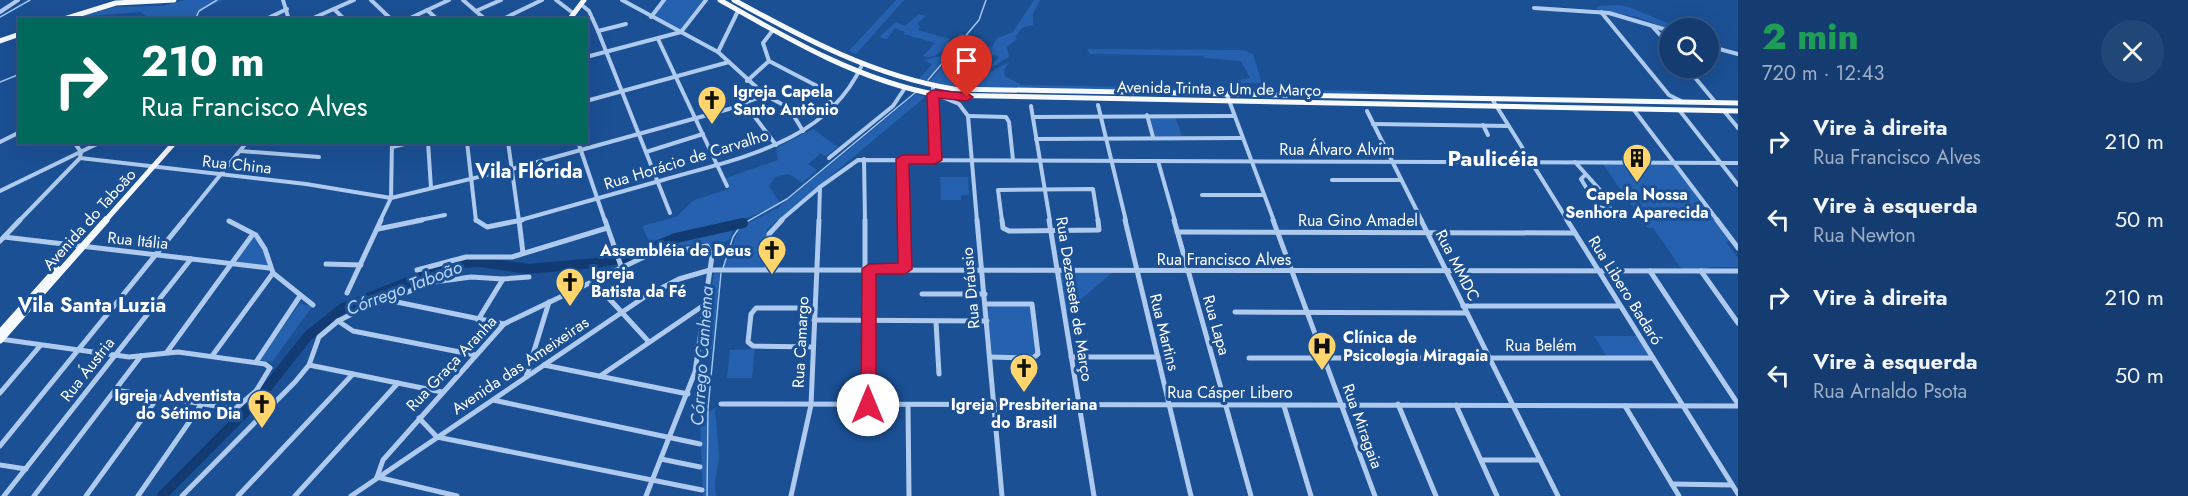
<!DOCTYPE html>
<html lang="pt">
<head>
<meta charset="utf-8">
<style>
	:root { --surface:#143c70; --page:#214778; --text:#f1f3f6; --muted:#9dadc3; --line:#335683 }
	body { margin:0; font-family:Jost,sans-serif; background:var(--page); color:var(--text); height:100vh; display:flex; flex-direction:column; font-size:22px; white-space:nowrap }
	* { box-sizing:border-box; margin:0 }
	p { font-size:20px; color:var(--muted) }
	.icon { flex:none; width:33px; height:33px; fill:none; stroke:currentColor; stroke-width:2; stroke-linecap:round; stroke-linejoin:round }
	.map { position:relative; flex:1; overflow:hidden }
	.panel { display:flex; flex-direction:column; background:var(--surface); width:450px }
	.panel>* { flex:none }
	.guide { position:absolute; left:18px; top:18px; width:570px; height:126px; border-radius:0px; box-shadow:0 6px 24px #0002,0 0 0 2px var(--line); background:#00695c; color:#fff; overflow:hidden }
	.buttons { position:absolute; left:1659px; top:18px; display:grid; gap:12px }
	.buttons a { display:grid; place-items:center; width:60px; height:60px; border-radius:50%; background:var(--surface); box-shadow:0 6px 24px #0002,0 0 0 2px var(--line); font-size:30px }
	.pin { position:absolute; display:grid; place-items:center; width:51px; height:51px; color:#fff; margin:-62px -26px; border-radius:50% 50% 50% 0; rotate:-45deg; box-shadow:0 0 6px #0007 }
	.pin .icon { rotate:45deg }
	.me { position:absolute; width:66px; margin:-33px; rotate:0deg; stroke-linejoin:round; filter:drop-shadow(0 0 4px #0008) }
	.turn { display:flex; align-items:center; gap:21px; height:126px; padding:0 24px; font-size:27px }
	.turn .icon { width:78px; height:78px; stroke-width:2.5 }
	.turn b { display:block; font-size:42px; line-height:51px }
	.round { display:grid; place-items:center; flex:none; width:63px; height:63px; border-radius:32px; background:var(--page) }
	.summary { display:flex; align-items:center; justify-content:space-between; height:102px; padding:0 24px }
	h1 { font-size:36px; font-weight:800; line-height:45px; color:#1e9e55 }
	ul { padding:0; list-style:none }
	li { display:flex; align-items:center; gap:18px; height:78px; padding:0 24px }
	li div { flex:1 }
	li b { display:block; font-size:22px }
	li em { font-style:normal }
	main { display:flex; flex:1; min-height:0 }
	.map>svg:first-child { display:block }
	.green { fill:#2561ae }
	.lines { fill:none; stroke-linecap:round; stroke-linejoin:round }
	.stream { stroke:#a1c6f1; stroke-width:1.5 }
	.river { stroke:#123b73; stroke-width:10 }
	.minor-far1 { stroke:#aecbef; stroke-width:4 }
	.minor { stroke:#aecbef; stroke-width:5 }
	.major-far1 { stroke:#f6faff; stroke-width:5 }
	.major { stroke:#f6faff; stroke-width:7 }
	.route { fill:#e11d48; stroke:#92132f; stroke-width:1.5 }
	.labels { text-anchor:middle; stroke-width:6; stroke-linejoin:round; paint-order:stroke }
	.street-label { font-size:16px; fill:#fff; stroke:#1b5095 }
	.poi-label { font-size:16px; font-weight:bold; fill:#fff; stroke:#1b5095; text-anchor:start }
	.water-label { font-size:18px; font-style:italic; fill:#bad5f6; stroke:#1b5095 }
	.quarter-label { font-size:20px; font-weight:bold; fill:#fff; stroke:#1b5095 }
	.district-label { font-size:22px; font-weight:bold; fill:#fff; stroke:#1b5095 }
</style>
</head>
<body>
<main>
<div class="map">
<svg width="1738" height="496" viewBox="0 0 1738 496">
	<rect width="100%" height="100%" fill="#1b5095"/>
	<g class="green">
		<polygon points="184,0 224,0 199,10 195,19 151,19 140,12 79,17 115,7 163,6"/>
		<polygon points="665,0 703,0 680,30 653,16"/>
		<polygon points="896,0 904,0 856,54 849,51"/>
		<polygon points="1034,0 1040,0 1033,14 1033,25 1022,28 1015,37 1017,39 1007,47 1009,57 985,71 999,57 994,55 985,61 989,47 992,47 997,38 1013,32"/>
		<polygon points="1620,5 1631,8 1680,28 1669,29 1637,17 1595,9 1599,6"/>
		<path d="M919 14 926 16 917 24 920 26 918 30 950 39C945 50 935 60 923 56L935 43 903 34 905 32 895 28 887 39 881 38 880 36 896 22 905 26Z"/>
		<polygon points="961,33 965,35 925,81 919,79 932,64 923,60 940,56"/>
		<polygon points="968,36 983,39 985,47 982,55 979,52 966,52 948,68 954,71 956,79 976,80 1009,62 1004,71 1005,76 1022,85 1366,91 1393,95 1030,89 953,86 929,82"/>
		<polygon points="1087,49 1243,50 1253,54 1262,83 1223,83 1250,78 1241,61 1204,58 1203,56 1090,54"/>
		<polygon points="916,94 925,97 767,229 764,268 724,267 740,227 778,208"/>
		<polygon points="1148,116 1175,116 1182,136 1153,136"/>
		<path d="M813 129 838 147 826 156 818 152 820 154 808 164 817 170 802 183 789 174 775 177 769 186 780 203C736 227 698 230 650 244L642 226 676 217 694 200 729 189 726 178 778 160 776 148Z"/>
		<polygon points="1602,163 1673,163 1732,241 1726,242 1738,258 1738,267 1708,267 1710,271 1683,271 1653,228 1648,228"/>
		<polygon points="940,177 968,177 969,195 961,195 961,200 941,200"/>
		<polygon points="733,229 730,239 715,247 704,243 659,249 680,240"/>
		<polygon points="255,235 263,249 268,266 234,262"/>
		<polygon points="1058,271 1113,272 1066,312 1062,291 1077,277 1061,290"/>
		<polygon points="714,273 720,273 711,358 701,356"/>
		<polygon points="300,303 312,307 272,362 260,360"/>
		<polygon points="995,305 1031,305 1037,356 992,356 988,313 989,308"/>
		<polygon points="1594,336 1638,336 1651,357 1607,357"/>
		<polygon points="755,349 752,378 727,378 730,350"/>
		<polygon points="715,408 719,457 715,483 716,496 707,496 709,412"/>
		<polygon points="707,413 706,496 703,496 700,421"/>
	</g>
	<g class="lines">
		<g class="stream">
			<polyline points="0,17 30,0"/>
			<polyline points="195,20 199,11 217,0"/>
			<polyline points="928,80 979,20 986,0"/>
			<polyline points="0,82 20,74"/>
			<polyline points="723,268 733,237 741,225 787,199 916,92"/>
			<polyline points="707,496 708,408 721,273"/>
		</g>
		<polyline class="river" points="162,496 259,398 307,337 343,308 443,268 464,263 480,262 528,269 596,263 629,257 676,238 743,223"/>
		<g class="minor-far1">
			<polyline points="283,0 289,20"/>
			<polyline points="371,0 392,20"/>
			<polyline points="463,0 486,20"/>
			<polyline points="556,0 573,13"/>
			<polyline points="622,0 718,52 765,95 789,108 803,131"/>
			<polyline points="583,6 589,11 598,31 670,213"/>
			<polyline points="1534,8 1609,13 1670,31"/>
			<polyline points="334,9 345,20"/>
			<polyline points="427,10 438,20"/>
			<polyline points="476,11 501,0"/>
			<polyline points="0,12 18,0"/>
			<polyline points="1601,12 1669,95 1681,101"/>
			<polyline points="651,17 664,0"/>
			<polyline points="264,20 287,9"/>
			<polyline points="309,20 354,0"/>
			<polyline points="406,20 449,0"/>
			<polyline points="501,20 542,0"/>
			<polyline points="1652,26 1670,46"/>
			<polyline points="598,31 626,24"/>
			<polyline points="658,39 727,186"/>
			<polyline points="1708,46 1738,54"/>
			<polyline points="718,52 738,11"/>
			<polyline points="586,57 681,32 706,0"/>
			<polyline points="769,61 819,87 835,108"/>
			<polyline points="1687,68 1716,103"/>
			<polyline points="747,81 769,61 763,43 773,30"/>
			<polyline points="933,87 935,160"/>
			<polyline points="1227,95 1274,221"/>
			<polyline points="940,96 959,104 968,116 977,221"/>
			<polyline points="1492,99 1568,221"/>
			<polyline points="586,101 729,62"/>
			<polyline points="745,104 776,145"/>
			<polyline points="1098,105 1126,221"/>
			<polyline points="1031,106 1050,221"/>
			<polyline points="1634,110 1718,221"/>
			<polyline points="1367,111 1422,221"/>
			<polyline points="1680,111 1738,185"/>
			<polyline points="1724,111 1738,128"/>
			<polyline points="1147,115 1153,137"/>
			<polyline points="968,116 1006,117 1009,122 1013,160"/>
			<polyline points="1033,117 1234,116"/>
			<polyline points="1373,124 1508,126"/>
			<polyline points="1483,125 1488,135"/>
			<polyline points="1036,139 1242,138"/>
			<polyline points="0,142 20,132"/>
			<polyline points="428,142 431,188"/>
			<polyline points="467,142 476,221"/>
			<polyline points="508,142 519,221"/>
			<polyline points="578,142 605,221"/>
			<polyline points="392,147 413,142"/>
			<polyline points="240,151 319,157"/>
			<polyline points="646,152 703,134"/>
			<polyline points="80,158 306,184 391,198 512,169 729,109 765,95"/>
			<polyline points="829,158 893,106 905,88"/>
			<polyline points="864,159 865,221"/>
			<polyline points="902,159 904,221"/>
			<polyline points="1158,161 1175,221"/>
			<polyline points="1575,162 1601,191 1611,210 1598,207 1581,179 1584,176"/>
			<polyline points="1332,180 1401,180"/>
			<polyline points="0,191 101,142"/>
			<polyline points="1202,195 1264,195"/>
			<polyline points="19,221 80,158 81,152 74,142"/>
			<polyline points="183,221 247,142"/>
			<polyline points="380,221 391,198 392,142"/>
			<polyline points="415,221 445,215"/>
			<path d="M517 221C566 207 614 194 663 180 738 158 826 144 862 65"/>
			<polyline points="780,221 820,187 858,160 1738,163"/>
			<polyline points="819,221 820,187"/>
			<polyline points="1002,221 998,190 1093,189 1098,221"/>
		</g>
		<g class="minor">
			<polyline points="476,220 487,227 522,220"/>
			<polyline points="519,220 523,253"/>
			<polyline points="605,220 621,266"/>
			<polyline points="865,220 865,269"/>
			<polyline points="904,220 905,269"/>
			<polyline points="977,220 1002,496"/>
			<polyline points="1002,220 1003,228 1009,231 1099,230 1098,220"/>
			<polyline points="1049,220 1094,496"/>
			<polyline points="1125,220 1191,496"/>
			<polyline points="1174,220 1251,496"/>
			<polyline points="1273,220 1375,496"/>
			<polyline points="1421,220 1558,496"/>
			<polyline points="1567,220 1738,494"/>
			<polyline points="1717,220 1738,248"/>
			<polyline points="229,221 256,235 265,249 273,273 313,305"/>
			<polyline points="378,229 422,220"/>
			<polyline points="1177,232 1575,233"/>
			<polyline points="4,237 269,268"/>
			<polyline points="0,241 20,220"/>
			<polyline points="326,264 361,265"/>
			<polyline points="767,269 769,234 782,220"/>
			<polyline points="417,270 466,257 512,257 607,228"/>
			<polyline points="1650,271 1738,404"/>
			<polyline points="1701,271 1738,323"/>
			<polyline points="503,279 529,277"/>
			<polyline points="593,281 649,342"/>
			<polyline points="347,293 381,220"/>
			<polyline points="922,294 985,294"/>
			<polyline points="387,300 504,324"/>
			<polyline points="986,304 1032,304 1038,354 1033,358 990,357"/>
			<polyline points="1463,306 1620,306"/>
			<polyline points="1235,312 1467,313"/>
			<polyline points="814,320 987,321"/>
			<polyline points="338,321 353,331 475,355"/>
			<polyline points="936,322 939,374"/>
			<polyline points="0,339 129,357 178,352 265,364 270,368 256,391 235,409 115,390"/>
			<polyline points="813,347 753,346 748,342 751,314 756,308 815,308"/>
			<polyline points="167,352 253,234"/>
			<polyline points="212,356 273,273"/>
			<polyline points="1071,357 1158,357"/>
			<polyline points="1249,358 1653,358"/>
			<polyline points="256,362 300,296"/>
			<polyline points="309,365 442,392"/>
			<polyline points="544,365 688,394"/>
			<polyline points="600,376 704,305"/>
			<polyline points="526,377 549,302"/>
			<polyline points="0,393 40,346"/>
			<polyline points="493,400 700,444"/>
			<polyline points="721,404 1738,406"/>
			<polyline points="1398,404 1436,496"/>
			<polyline points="868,405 869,269"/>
			<polyline points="908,405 909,496"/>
			<polyline points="1456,405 1497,496"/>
			<polyline points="1284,406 1311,496"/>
			<polyline points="1625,406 1679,496"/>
			<polyline points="419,418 437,437"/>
			<polyline points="437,437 702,490"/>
			<polyline points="0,446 184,220"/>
			<polyline points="661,459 700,467"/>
			<polyline points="1481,460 1540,460"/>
			<polyline points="0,465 26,469"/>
			<polyline points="377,477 383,460 504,324 646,256 707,246 712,256 695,372 646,496"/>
			<polyline points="377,477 457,496"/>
			<polyline points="1672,484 1732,485"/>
			<polyline points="4,496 191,259"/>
			<polyline points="34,496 141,356"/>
			<polyline points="86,496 158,397"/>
			<polyline points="138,496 201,405"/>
			<polyline points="182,496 295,382 309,365 319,337 338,321 358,311 434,282 471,277 503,279 478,320"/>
			<polyline points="238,496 353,374"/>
			<polyline points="295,496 398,383"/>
			<polyline points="351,496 646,296 679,279 710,270 1738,271"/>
			<polyline points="791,496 811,405 819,220"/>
		</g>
		<g class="major-far1">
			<path d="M720 0C790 40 858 80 938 95L1738 111"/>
			<path d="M734 0C805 39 874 76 954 89L1738 103"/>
			<polyline points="61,20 116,3 174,0"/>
			<polyline points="569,20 584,0"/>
			<polyline points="0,41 20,34"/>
			<polyline points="105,221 175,142"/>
		</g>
		<g class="major">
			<polyline points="0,333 57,269"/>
			<polyline points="0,340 106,220"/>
		</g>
	</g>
	<polygon class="route" points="933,90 967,93 973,97 967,101 939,98 942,160 935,164 909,164 912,269 905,274 876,274 876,405 874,410 863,410 861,405 862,269 869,264 898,263 896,159 902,155 929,155 927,94"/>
	<defs>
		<g id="church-pin" transform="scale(1.5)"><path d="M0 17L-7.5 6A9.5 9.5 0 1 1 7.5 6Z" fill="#ffd56c" stroke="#1b5095"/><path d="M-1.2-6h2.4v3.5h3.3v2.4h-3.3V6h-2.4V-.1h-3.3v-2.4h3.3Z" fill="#111"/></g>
		<g id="building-pin" transform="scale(1.5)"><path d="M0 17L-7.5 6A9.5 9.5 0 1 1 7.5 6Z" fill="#ffd56c" stroke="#1b5095"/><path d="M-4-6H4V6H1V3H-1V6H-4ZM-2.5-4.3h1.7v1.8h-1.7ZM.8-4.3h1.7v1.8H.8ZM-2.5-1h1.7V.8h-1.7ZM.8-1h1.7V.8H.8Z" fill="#111"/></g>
		<g id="hospital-pin" transform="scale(1.5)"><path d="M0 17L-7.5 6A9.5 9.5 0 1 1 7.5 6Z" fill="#ffd56c" stroke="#1b5095"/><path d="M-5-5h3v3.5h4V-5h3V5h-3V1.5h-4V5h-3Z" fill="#111"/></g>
	</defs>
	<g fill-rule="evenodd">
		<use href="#church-pin" x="712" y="100"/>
		<use href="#building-pin" x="1637" y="158"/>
		<use href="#church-pin" x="772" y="250"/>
		<use href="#church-pin" x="570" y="282"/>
		<use href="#hospital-pin" x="1322" y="346"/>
		<use href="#church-pin" x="1024" y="368"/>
		<use href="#church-pin" x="262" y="404"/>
	</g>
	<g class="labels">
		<g class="street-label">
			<text transform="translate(1219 88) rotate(1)" y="6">Avenida Trinta e Um de Março</text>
			<text x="1337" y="155">Rua Álvaro Alvim</text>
			<text transform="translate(686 159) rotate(-17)" y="6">Rua Horácio de Carvalho</text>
			<text transform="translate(237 164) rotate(6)" y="6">Rua China</text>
			<text transform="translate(89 219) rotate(-48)" y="6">Avenida do Taboão</text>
			<text x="1358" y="226">Rua Gino Amadel</text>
			<text transform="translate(138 240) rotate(6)" y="6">Rua Itália</text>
			<text x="1224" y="265">Rua Francisco Alves</text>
			<text transform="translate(1458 265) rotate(63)" y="6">Rua MMDC</text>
			<text transform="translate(970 288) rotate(-95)" y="6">Rua Dráusio</text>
			<text transform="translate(1626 290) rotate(58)" y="6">Rua Libero Badaró</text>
			<text transform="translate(1075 299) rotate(81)" y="6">Rua Dezessete de Março</text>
			<text transform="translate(1217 325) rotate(74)" y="6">Rua Lapa</text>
			<text transform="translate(1165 332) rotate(76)" y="6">Rua Martins</text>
			<text transform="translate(800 342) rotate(-87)" y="6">Rua Camargo</text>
			<text x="1541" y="351">Rua Belém</text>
			<text transform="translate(451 363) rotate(-47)" y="6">Rua Graça Aranha</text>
			<text transform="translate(520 365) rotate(-34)" y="6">Avenida das Ameixeiras</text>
			<text transform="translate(87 369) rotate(-52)" y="6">Rua Áustria</text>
			<text x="1230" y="398">Rua Cásper Libero</text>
			<text transform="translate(1363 426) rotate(70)" y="6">Rua Miragaia</text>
		</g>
		<g class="poi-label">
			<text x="733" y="97">Igreja Capela<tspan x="733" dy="18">Santo Antônio</tspan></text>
			<text x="1637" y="200" text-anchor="middle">Capela Nossa<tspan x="1637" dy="18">Senhora Aparecida</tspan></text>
			<text x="751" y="256" text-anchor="end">Assembléia de Deus</text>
			<text x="591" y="279">Igreja<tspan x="591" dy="18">Batista da Fé</tspan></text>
			<text x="1343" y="343">Clínica de<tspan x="1343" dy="18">Psicologia Miragaia</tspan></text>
			<text x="241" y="401" text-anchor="end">Igreja Adventista<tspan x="241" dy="18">do Sétimo Dia</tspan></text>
			<text x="1024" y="410" text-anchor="middle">Igreja Presbiteriana<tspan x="1024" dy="18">do Brasil</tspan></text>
		</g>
		<g class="water-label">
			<text transform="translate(404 288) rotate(-21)" y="6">Córrego Taboão</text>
			<text transform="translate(702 356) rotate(-86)" y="6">Córrego Canhema</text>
		</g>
		<g class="quarter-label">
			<text x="529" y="178">Vila Flórida</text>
			<text x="92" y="312">Vila Santa Luzia</text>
		</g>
		<g class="district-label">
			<text x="1493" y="166">Paulicéia</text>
		</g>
	</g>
</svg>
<div class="buttons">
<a><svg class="icon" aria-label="search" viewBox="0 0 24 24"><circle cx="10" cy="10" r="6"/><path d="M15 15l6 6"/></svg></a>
</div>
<div class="pin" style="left:967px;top:97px;background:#d93025"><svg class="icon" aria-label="arrive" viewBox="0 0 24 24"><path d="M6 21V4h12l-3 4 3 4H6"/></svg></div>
<svg class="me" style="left:868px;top:405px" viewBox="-20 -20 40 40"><circle r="19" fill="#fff"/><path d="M0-13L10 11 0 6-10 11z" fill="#e11d48"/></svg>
<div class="guide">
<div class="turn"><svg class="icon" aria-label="right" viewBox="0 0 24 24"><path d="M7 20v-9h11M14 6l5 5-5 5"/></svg><div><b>210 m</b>Rua Francisco Alves</div></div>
</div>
</div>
<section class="panel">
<div class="summary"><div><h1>2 min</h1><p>720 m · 12:43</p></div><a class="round"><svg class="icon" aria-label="close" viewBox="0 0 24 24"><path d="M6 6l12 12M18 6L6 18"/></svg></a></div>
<ul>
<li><svg class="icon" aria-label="right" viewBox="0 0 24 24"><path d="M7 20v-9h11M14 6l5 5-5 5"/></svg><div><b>Vire à direita</b><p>Rua Francisco Alves</p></div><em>210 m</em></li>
<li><svg class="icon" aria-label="left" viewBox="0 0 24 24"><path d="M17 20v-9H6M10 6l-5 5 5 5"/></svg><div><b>Vire à esquerda</b><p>Rua Newton</p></div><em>50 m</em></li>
<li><svg class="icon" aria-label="right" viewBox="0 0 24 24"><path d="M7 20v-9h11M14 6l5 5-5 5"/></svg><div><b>Vire à direita</b></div><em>210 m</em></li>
<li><svg class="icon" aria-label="left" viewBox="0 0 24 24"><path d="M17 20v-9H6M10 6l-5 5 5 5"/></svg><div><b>Vire à esquerda</b><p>Rua Arnaldo Psota</p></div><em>50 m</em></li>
</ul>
</section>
</main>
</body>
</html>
